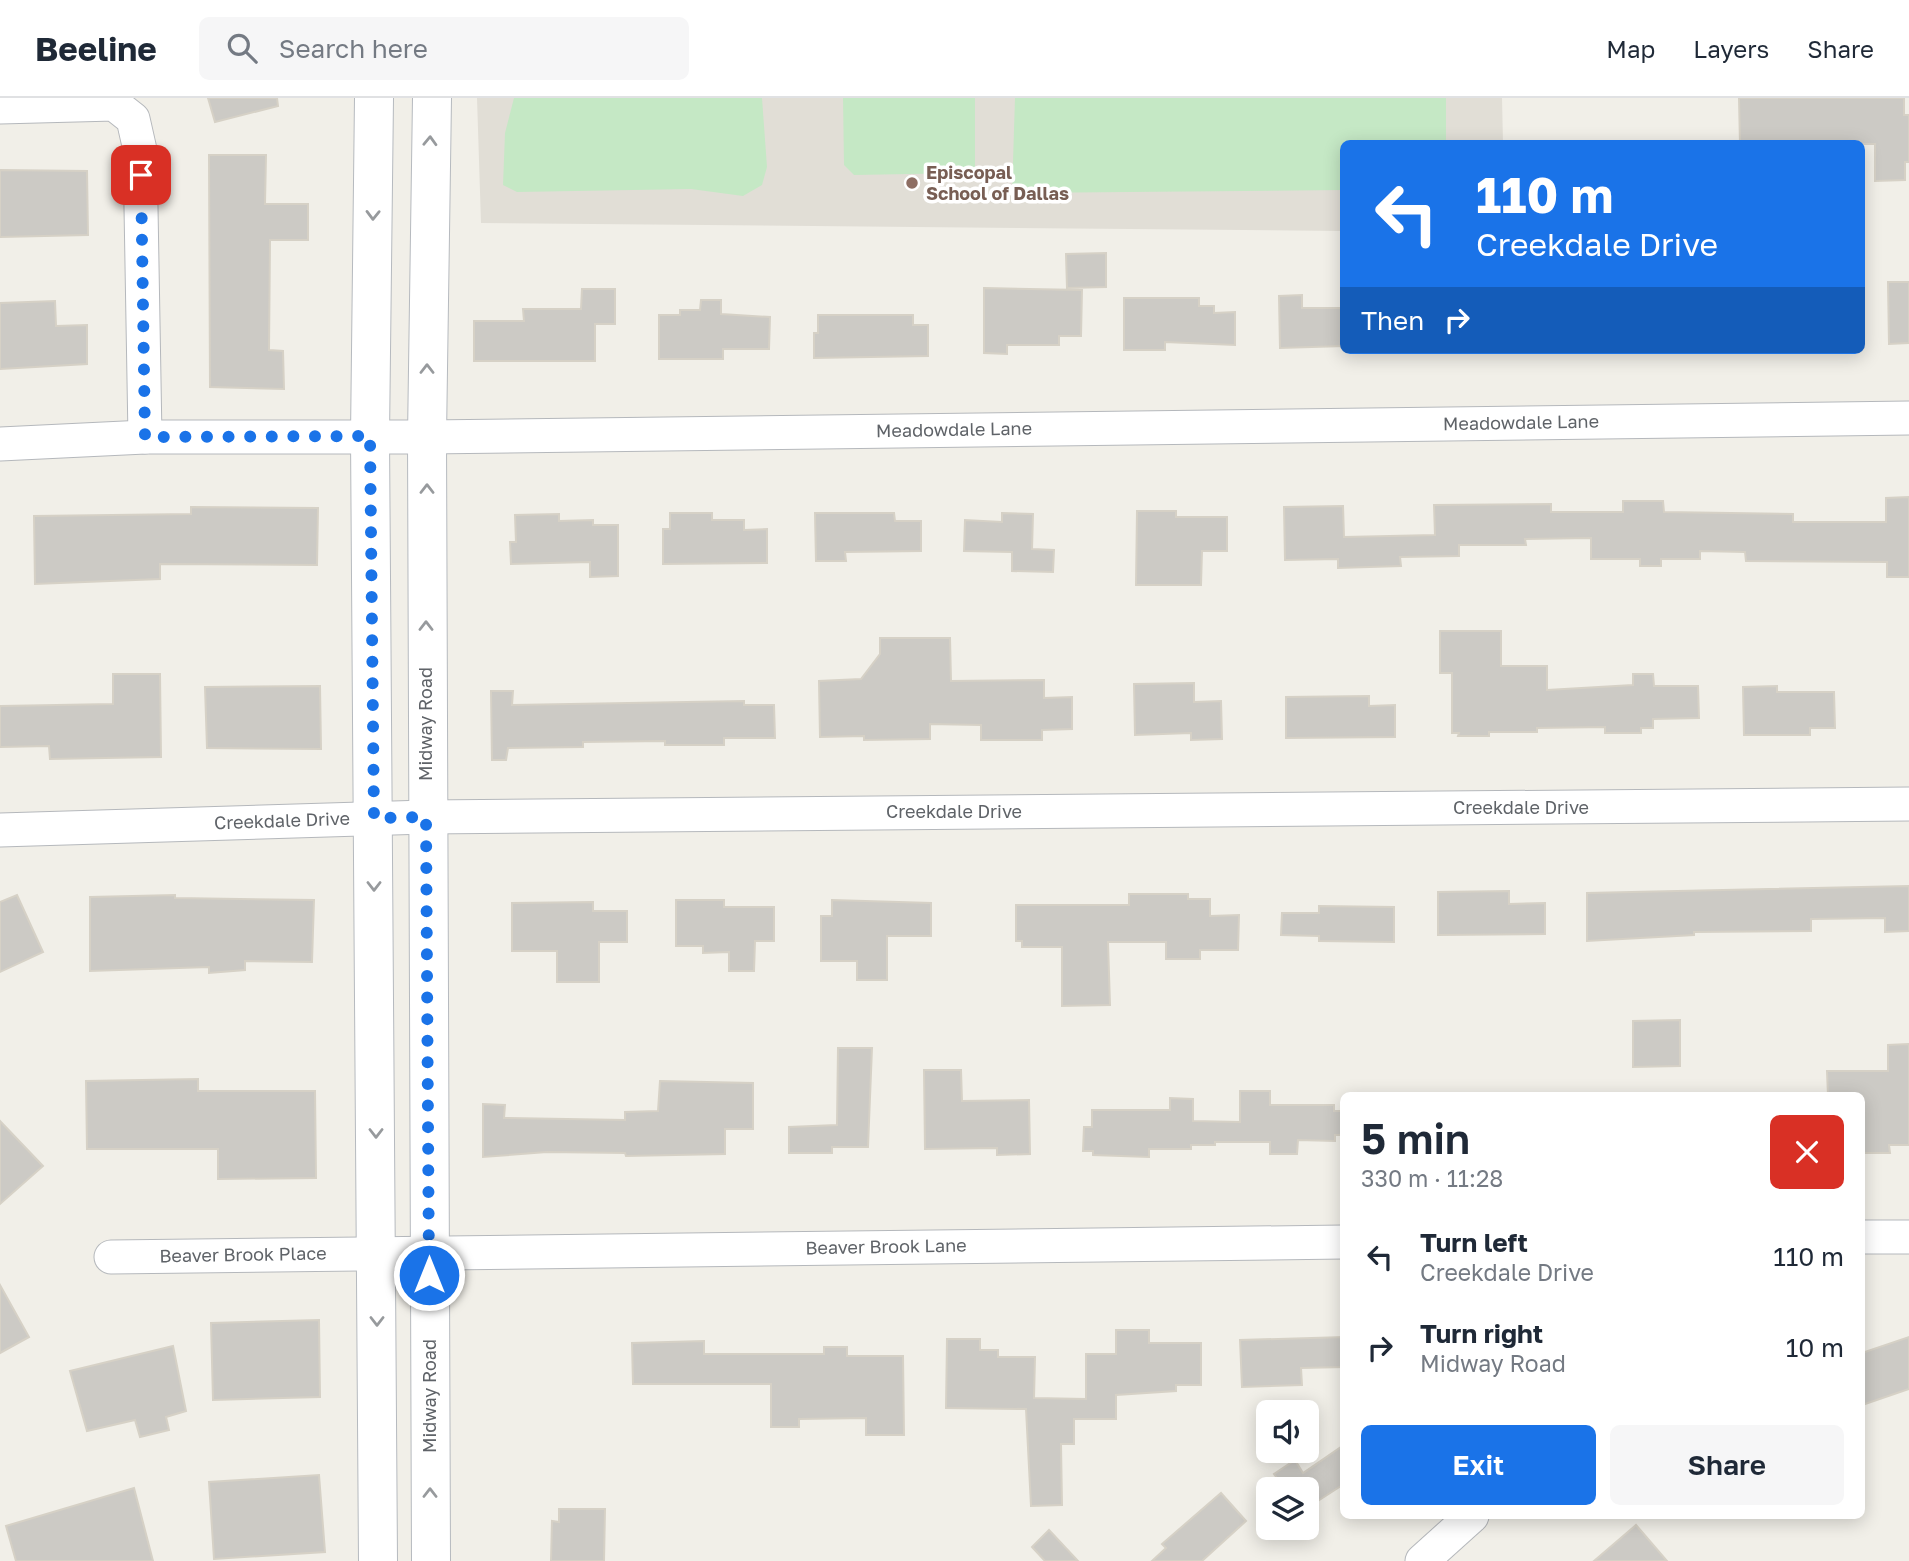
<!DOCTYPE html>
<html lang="en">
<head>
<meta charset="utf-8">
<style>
	:root { --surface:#fff; --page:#f6f6f7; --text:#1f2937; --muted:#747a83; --line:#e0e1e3; --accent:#1a73e8 }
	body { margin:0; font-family:"Golos Text",sans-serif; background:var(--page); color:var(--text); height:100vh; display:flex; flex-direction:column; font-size:26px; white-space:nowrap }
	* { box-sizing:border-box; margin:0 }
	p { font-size:23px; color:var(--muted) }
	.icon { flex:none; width:38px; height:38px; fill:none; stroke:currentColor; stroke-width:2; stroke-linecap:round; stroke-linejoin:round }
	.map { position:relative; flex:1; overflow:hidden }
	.sheet { position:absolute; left:1340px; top:994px; width:525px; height:427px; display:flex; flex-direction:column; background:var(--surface); border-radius:10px; box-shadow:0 4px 18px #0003 }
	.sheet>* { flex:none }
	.banner { position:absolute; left:1340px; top:42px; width:525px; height:214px; border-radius:10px; box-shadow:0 4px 18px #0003; background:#1a73e8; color:#fff; overflow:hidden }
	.fabs { position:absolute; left:1256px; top:1302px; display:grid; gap:14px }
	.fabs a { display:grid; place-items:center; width:63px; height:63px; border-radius:10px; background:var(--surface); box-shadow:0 4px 18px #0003; font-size:35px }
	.pin { position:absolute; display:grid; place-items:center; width:60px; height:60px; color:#fff; margin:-30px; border-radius:14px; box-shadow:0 4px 10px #0006 }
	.me { position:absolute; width:77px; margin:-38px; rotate:0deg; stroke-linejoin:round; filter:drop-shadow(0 0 5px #0008) }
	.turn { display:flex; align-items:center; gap:24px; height:147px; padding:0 21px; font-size:32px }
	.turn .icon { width:91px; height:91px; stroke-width:2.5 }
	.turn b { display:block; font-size:49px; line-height:60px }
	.then { display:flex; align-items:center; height:66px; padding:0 21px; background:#0003; gap:14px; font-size:26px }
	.round { display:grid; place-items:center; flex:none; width:74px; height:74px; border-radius:10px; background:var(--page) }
	.overview { display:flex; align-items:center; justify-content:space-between; height:119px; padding:0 21px }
	h1 { font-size:42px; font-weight:600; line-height:52px }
	.cta { display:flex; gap:14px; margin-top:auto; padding:14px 21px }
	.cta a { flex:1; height:80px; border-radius:10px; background:var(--accent); color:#fff; font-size:28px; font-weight:600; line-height:80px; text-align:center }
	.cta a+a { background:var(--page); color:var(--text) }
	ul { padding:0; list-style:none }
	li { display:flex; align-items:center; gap:21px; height:91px; padding:0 21px }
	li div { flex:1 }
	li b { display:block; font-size:26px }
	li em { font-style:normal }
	header { display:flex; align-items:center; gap:42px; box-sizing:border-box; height:98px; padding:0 35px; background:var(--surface); border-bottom:2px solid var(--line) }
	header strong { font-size:33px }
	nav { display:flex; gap:38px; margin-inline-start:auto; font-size:24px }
	.search { width:490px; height:63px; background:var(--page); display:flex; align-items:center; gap:18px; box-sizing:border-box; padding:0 24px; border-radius:10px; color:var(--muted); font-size:26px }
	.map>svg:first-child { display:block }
	.education { fill:#e1ded6 }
	.green { fill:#c5e8c5 }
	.building { fill:#cccac5; stroke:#d6d1c6; stroke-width:2 }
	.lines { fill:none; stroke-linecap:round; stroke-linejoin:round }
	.minor-casing { stroke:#b5b8bc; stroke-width:35 }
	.secondary-casing { stroke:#b6babf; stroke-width:40 }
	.minor { stroke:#fff; stroke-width:33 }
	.secondary { stroke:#fff; stroke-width:38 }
	.oneway { stroke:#979a9d }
	.route { stroke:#1a73e8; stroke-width:12; stroke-dasharray:0 21.6 }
	.education-dot { fill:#8d6e63; stroke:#fff; stroke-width:2.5 }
	.labels { text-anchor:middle; stroke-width:7; stroke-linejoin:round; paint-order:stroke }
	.education-label { font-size:18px; font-weight:bold; fill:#785e54; stroke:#fff; text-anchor:start }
	.street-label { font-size:18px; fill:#5f6368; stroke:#fff }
</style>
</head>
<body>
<header>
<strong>Beeline</strong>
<div class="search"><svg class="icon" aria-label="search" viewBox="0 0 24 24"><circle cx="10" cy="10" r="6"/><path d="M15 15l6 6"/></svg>Search here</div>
<nav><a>Map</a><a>Layers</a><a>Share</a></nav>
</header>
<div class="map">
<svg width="1909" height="1463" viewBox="0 0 1909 1463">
	<rect width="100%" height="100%" fill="#f1efe8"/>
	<polygon class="education" points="477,0 1502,0 1503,45 1344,46 1344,133 481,125"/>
	<g class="green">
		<polygon points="514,0 762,0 767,69 762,87 743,98 691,91 517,94 503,87 505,35"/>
		<polygon points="843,0 975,0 975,70 966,75 854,77 844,67"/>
		<polygon points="1015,0 1446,0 1446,45 1344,46 1344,92 1012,95"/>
	</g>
	<g class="building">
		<polygon points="208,0 277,0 278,8 215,24"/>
		<polygon points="1739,0 1904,0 1904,17 1909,17 1909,64 1905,64 1905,82 1875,83 1875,46 1740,46"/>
		<polygon points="209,57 266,57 265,106 308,106 308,142 270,142 269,252 283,253 284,291 210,289"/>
		<polygon points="0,72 87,73 88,137 0,139"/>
		<polygon points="1106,155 1106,189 1067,190 1066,156"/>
		<polygon points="1888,184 1909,184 1909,245 1889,246"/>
		<polygon points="984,190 1082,192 1081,238 1059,238 1059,247 1007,247 1007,256 984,255"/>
		<polygon points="582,191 615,191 615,226 595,226 595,263 474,263 474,223 524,223 523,211 581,211"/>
		<polygon points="1302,197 1302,210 1344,210 1344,248 1280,250 1279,198"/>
		<polygon points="1124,200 1199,200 1199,208 1214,208 1214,215 1235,214 1235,247 1165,244 1165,252 1124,252"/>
		<polygon points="701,202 721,202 721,216 770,219 769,251 723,251 723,261 659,261 659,217 680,217 680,212 700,212"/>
		<polygon points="55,203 56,228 87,227 87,266 0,271 0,205"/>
		<polygon points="818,217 913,217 913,227 928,227 928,258 814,260 814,235 818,235"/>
		<polygon points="1909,399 1909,479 1887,479 1887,464 1746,463 1745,454 1700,453 1700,461 1661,461 1661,468 1640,468 1640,461 1591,461 1591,440 1525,441 1526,447 1459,447 1459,458 1400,459 1401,468 1338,470 1338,461 1285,462 1284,409 1343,408 1344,439 1435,437 1434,407 1551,406 1551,414 1623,414 1623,403 1663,403 1664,414 1793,416 1793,424 1886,424 1886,400"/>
		<polygon points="191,409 318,410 317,467 160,466 160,481 35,486 34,418 191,416"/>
		<polygon points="1137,413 1176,413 1176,419 1227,419 1227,453 1202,453 1201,487 1136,487"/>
		<polygon points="670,415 712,415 712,422 744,422 744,432 767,431 767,465 663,466 663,431 670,431"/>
		<polygon points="815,415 894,415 895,423 921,423 921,453 845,454 846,463 816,463"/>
		<polygon points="1002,415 1033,416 1032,451 1054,452 1053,474 1012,473 1012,454 964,453 965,422 1002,424"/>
		<polygon points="559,416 559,423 593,422 593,427 618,427 618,478 590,479 590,464 511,466 510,444 516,444 515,417"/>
		<polygon points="1440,533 1501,533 1501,568 1547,568 1547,592 1633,587 1633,576 1653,576 1654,588 1698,588 1699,620 1653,621 1653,630 1641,630 1641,635 1605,635 1605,629 1537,630 1537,634 1489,634 1489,638 1458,638 1459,635 1452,635 1452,575 1440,575"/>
		<polygon points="880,540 950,540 951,583 1044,582 1044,600 1072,599 1072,631 1042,632 1042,642 981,642 981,627 930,626 930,641 864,642 864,638 820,639 819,583 861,581 880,556"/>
		<polygon points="113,576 160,576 161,659 50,661 49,648 0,649 0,608 113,606"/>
		<polygon points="1194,585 1194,604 1221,603 1222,641 1191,642 1191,635 1135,637 1134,586"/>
		<polygon points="320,588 321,651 207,650 205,589"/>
		<polygon points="1777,588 1777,594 1834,594 1835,630 1810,630 1810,637 1744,637 1743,589"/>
		<polygon points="491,593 513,593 512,607 744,603 744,607 774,607 775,640 724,640 724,647 665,647 665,643 583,644 583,649 508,650 506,662 492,662"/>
		<polygon points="1369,598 1369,608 1395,607 1395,639 1286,640 1286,599"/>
		<polygon points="1909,788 1909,833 1885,834 1885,820 1811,821 1811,833 1694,834 1694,837 1587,843 1587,795"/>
		<polygon points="1509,793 1509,806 1545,805 1545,836 1438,837 1438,794"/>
		<polygon points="1129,796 1188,796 1188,801 1210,801 1210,818 1239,817 1238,852 1200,852 1200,861 1166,861 1166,844 1108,844 1110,907 1062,908 1062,849 1022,849 1022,843 1016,843 1016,807 1129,807"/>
		<polygon points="17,797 43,854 0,874 0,804"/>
		<polygon points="175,797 175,800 314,802 312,864 245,863 245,872 209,875 209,869 90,873 90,799"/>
		<polygon points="676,802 724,802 724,809 774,809 774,843 755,843 754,873 729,873 729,854 703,855 703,848 676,848"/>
		<polygon points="832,802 931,805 931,838 887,838 887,882 857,882 857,863 821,863 821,818 832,818"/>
		<polygon points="593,804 593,813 627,813 627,844 599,844 599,884 557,884 557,853 512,853 512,805"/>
		<polygon points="1319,808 1394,809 1394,844 1319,843 1319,838 1281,837 1282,815 1319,815"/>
		<polygon points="1680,922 1680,968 1633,969 1633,923"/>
		<polygon points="1909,946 1909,1047 1889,1047 1890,1055 1862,1055 1862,998 1828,998 1827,973 1888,973 1888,947"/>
		<polygon points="838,950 872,950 868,1049 832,1049 832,1055 789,1055 789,1029 837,1027"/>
		<polygon points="924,972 961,972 962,1003 1029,1002 1030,1056 997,1057 997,1050 925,1051"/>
		<polygon points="198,981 198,993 315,993 316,1080 218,1081 218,1051 87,1051 86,983"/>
		<polygon points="660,983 753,985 753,1031 725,1031 725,1056 626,1058 625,1055 547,1054 483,1059 483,1006 505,1007 504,1020 625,1022 625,1014 658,1013"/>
		<polygon points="1240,993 1270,993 1270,1007 1334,1007 1334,1013 1344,1013 1344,1037 1335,1037 1335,1043 1298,1042 1297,1056 1270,1056 1270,1044 1215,1044 1215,1047 1191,1047 1191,1051 1149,1051 1149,1059 1093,1057 1093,1053 1083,1053 1084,1029 1092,1029 1092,1012 1170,1012 1170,1000 1193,1001 1193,1023 1240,1024"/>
		<polygon points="0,1023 43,1068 0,1106"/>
		<polygon points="0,1187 29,1239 0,1255"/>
		<polygon points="319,1222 320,1299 213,1302 211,1225"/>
		<polygon points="1116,1232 1149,1232 1149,1245 1201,1245 1201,1287 1176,1287 1176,1293 1116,1297 1116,1321 1074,1321 1074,1346 1061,1346 1062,1407 1031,1408 1026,1311 946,1310 947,1241 980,1241 980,1252 998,1252 998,1259 1035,1259 1034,1300 1086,1301 1086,1256 1116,1256"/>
		<polygon points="1344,1239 1344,1269 1301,1270 1302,1287 1242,1289 1240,1242"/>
		<polygon points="1909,1239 1909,1291 1862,1307 1862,1255"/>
		<polygon points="704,1243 704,1256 824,1256 824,1249 847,1249 847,1258 903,1258 904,1337 866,1337 866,1320 799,1321 799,1329 771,1329 771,1286 633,1286 632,1245"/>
		<polygon points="173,1248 186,1313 166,1319 169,1332 140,1339 135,1322 87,1333 70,1273"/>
		<polygon points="1344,1347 1344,1386 1307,1410 1307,1391 1279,1391 1283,1388 1274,1376 1295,1362 1303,1375"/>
		<polygon points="319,1377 325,1454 214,1461 209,1384"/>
		<polygon points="134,1390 153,1463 16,1463 6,1428"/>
		<polygon points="1221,1395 1246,1423 1202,1463 1152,1463 1166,1450 1162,1446"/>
		<polygon points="559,1411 605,1411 604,1463 551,1463 552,1423 559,1424"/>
		<polygon points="1636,1427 1667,1463 1594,1463"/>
		<polygon points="1049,1432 1078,1463 1045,1463 1032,1449"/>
	</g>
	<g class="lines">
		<g class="minor-casing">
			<g id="minor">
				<polyline points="0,9 114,6 133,21 140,52 145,339"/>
				<polyline points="0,346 145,339 427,339 1909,320"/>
				<polyline points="0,732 426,719 1909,706"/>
				<polyline points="1862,1139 1909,1139"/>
				<polyline points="111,1159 1344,1144"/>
				<polyline points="1422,1463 1472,1418"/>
			</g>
		</g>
		<g class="secondary-casing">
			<g id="secondary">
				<polyline points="374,0 370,338 378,1463"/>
				<polyline points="431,1463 427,339 432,0"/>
			</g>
		</g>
		<use href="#minor" class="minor"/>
		<use href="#secondary" class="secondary"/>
	</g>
	<defs><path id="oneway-chevron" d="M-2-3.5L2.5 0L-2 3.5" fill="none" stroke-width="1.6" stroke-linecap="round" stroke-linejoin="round" transform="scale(1.75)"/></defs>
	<g class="oneway">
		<use href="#oneway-chevron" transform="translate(430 43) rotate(-88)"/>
		<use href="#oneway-chevron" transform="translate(373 117) rotate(91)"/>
		<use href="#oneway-chevron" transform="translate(427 271) rotate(-90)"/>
		<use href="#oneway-chevron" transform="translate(427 391) rotate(-90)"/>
		<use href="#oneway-chevron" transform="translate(426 528) rotate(-90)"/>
		<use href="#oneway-chevron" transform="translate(374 788) rotate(90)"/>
		<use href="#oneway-chevron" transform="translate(376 1035) rotate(90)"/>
		<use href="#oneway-chevron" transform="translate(377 1223) rotate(90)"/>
		<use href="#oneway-chevron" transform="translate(430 1395) rotate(-90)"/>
	</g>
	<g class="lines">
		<polyline class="route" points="141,77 145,339 370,338 374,720 426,719 429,1177"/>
	</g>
	<circle class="education-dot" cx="912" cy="85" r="7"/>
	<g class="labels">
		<g class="education-label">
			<text x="926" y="81">Episcopal<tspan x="926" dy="21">School of Dallas</tspan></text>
		</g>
		<g class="street-label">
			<text transform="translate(1521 325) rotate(-1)" y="6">Meadowdale Lane</text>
			<text transform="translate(954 332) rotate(-1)" y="6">Meadowdale Lane</text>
			<text transform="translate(426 626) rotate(-90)" y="6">Midway Road</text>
			<text x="1521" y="716">Creekdale Drive</text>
			<text x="954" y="720">Creekdale Drive</text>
			<text transform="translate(282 723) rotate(-2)" y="6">Creekdale Drive</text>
			<text transform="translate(886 1149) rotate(-1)" y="6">Beaver Brook Lane</text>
			<text transform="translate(243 1157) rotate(-1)" y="6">Beaver Brook Place</text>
			<text transform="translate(430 1298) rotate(-90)" y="6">Midway Road</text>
		</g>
	</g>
</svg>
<div class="fabs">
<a><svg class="icon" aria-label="sound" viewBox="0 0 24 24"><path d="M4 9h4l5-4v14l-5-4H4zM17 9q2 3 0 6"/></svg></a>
<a><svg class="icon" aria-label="layers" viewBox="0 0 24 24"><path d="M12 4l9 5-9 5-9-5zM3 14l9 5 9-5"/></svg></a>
</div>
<div class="pin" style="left:141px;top:77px;background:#d93025"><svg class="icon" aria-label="arrive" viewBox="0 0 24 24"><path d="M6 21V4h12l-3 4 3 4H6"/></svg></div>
<svg class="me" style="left:429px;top:1177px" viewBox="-20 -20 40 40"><circle r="17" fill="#1a73e8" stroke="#fff" stroke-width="3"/><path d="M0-11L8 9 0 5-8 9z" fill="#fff"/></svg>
<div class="banner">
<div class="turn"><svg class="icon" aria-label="left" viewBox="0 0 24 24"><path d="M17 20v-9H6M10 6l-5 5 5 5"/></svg><div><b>110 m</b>Creekdale Drive</div></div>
<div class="then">Then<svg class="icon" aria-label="right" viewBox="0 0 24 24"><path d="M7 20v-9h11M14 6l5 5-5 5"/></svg></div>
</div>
<section class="sheet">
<div class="overview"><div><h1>5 min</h1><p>330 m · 11:28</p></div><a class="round" style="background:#d93025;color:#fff"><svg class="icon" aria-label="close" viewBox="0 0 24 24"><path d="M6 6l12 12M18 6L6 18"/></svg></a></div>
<ul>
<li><svg class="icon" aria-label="left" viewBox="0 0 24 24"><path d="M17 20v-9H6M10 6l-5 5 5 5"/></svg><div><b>Turn left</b><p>Creekdale Drive</p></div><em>110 m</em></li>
<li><svg class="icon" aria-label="right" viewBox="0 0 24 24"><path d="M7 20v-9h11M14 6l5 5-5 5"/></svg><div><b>Turn right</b><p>Midway Road</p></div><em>10 m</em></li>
</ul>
<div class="cta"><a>Exit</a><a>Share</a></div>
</section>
</div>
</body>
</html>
